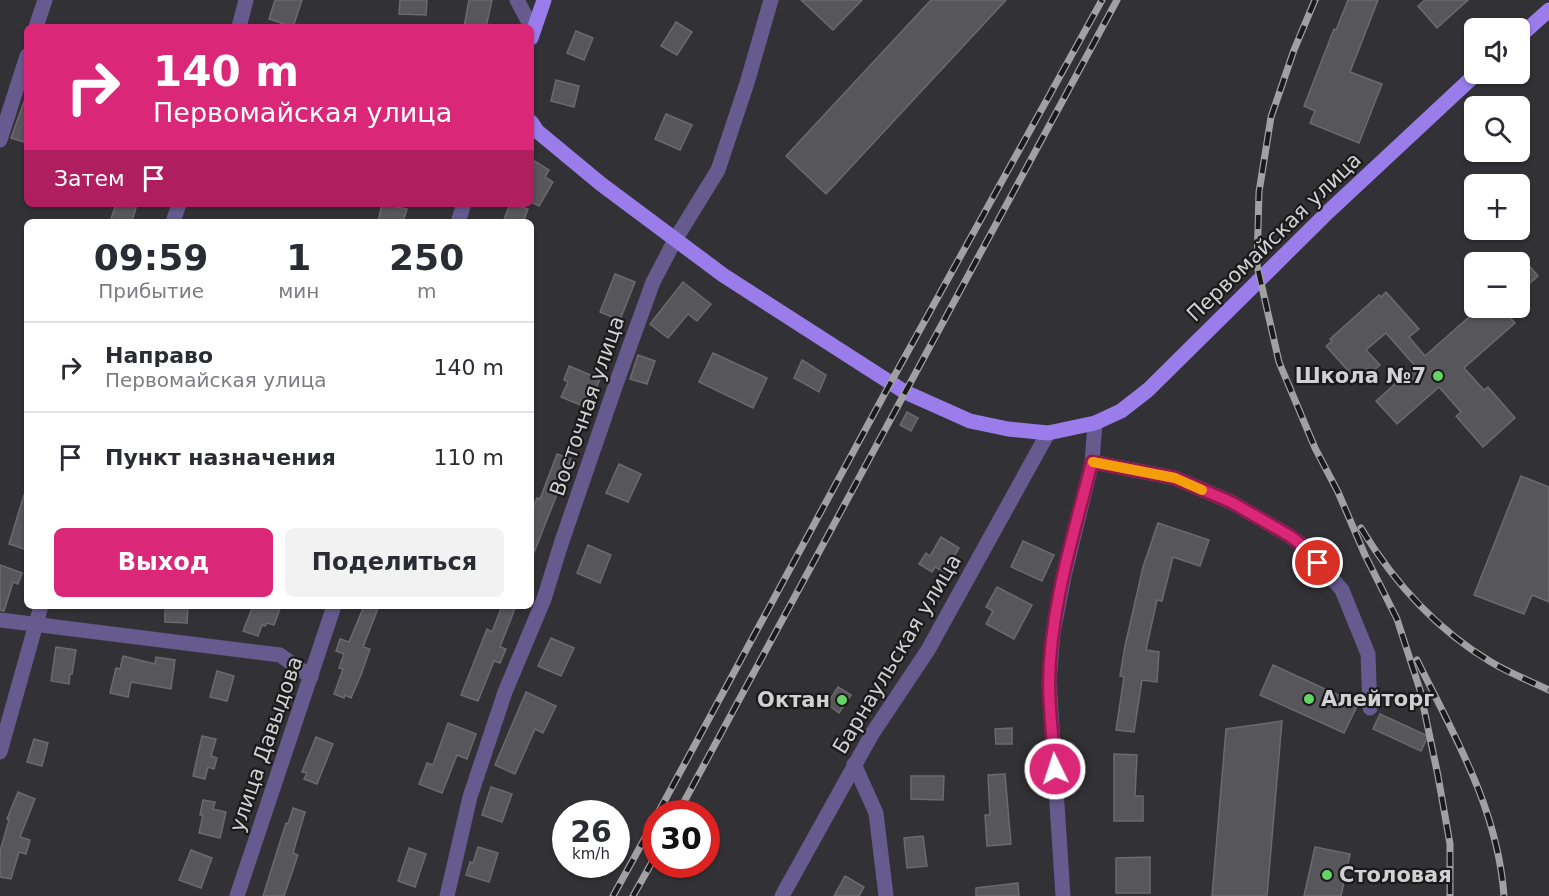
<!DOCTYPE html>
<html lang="ru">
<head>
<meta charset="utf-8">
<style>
	:root { --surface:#fff; --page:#f2f2f3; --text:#2b2b33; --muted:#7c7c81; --line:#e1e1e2; --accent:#db2777 }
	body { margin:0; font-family:"DejaVu Sans",sans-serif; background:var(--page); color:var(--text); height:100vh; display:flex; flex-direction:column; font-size:22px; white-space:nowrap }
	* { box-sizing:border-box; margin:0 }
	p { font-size:20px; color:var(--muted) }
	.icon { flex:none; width:33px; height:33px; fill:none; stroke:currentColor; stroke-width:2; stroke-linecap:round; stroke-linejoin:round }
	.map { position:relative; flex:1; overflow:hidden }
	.drawer { position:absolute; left:24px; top:219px; width:510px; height:390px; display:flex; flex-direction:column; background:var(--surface); border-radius:9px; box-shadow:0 2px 4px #0004 }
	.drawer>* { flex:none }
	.hud { position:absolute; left:24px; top:24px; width:510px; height:183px; border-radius:9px; box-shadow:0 2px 4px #0004; background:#db2777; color:#fff; overflow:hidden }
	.fabs { position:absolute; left:1464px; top:18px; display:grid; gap:12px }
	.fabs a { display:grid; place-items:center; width:66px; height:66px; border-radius:9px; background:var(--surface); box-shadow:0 2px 4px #0004; font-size:30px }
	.speed { position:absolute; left:552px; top:800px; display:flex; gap:12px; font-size:30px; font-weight:700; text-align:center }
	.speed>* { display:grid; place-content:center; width:78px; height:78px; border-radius:50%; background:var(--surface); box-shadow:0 2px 4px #0004; line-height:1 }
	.speed small { font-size:15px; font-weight:400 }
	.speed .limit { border:9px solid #d22; background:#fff; color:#111 }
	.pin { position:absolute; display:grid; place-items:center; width:51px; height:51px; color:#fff; margin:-26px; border:3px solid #fff; border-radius:50%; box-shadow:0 2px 6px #0007 }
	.me { position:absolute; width:66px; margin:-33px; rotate:356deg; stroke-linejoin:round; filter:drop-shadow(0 0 4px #0008) }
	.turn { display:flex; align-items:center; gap:21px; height:126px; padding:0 30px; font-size:27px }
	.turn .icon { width:78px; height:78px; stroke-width:2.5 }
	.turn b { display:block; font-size:42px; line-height:51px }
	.then { display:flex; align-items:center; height:57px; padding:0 30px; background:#0003; gap:12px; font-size:22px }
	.eta { display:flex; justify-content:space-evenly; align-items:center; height:102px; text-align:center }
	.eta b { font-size:36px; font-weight:700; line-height:42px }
	.button { display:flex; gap:12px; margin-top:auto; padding:12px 30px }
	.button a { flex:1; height:69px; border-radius:9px; background:var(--accent); color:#fff; font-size:24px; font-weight:700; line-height:69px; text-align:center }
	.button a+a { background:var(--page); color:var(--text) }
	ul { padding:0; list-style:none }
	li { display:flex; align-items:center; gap:18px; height:90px; padding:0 30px; border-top:2px solid var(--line) }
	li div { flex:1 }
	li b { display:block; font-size:22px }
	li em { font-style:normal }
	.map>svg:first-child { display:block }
	.building { fill:#57565a; stroke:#6b6a6e; stroke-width:1.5 }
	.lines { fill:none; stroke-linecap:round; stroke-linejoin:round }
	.minor { stroke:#665a8f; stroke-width:15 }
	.major { stroke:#9a7deb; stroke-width:15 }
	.rail-casing { stroke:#a1a1a4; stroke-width:7 }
	.rail { stroke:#1a1a1b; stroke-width:4.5; stroke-dasharray:14; stroke-linecap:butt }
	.route-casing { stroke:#8e194d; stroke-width:15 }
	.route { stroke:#db2777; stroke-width:10 }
	.slow { stroke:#f59e0b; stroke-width:10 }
	.poi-dot { fill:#65d467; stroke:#1a1a1b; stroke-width:2 }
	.labels { text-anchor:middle; stroke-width:4.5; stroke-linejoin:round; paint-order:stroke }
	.street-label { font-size:21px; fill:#d1d1d3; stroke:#1a1a1b }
	.poi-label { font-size:21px; font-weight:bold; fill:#d1d1d3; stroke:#1a1a1b; text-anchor:end }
</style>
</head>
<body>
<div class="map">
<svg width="1549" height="896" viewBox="0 0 1549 896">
	<rect width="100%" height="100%" fill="#323135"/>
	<g class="building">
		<polygon points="275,0 302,0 293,27 269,19"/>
		<polygon points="400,0 427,0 426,15 399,14"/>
		<polygon points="469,0 492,0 486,27 464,27"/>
		<polygon points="801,0 862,0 833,30"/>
		<polygon points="931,0 1006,0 826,194 786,156"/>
		<polygon points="1348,0 1378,0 1350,72 1382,84 1359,143 1310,123 1315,111 1304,106 1334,29 1336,30"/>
		<polygon points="1425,0 1468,0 1437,28 1418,6"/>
		<polygon points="676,22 692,32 677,55 661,46"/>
		<polygon points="576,31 593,38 584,60 567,53"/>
		<polygon points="556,80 579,86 574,107 551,101"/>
		<polygon points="25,99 27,99 27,143 11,138"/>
		<polygon points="666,114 692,125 680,150 655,139"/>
		<polygon points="531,159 549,170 545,177 553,182 539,206 531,202"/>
		<polygon points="116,204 137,204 132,222 110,222"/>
		<polygon points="382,204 407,209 403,222 378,222"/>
		<polygon points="510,204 528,209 523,222 503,222"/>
		<polygon points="1520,255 1538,276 1520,292"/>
		<polygon points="615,274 635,282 620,320 600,312"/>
		<polygon points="683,282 711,304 697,321 688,314 668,338 650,324"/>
		<polygon points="1386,292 1419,329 1409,337 1425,356 1479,308 1501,308 1515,323 1464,368 1484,390 1488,387 1515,418 1483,447 1456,416 1461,412 1439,387 1397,424 1376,401 1415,366 1386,333 1366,350 1380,365 1359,383 1326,346 1332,341 1330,339 1379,295 1381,297"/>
		<polygon points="713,353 767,378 753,408 699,382"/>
		<polygon points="638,355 655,361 647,384 630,379"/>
		<polygon points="802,360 826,375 819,392 794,378"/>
		<polygon points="569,366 600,379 588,408 561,397 568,382 564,380"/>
		<polygon points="907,412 918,418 911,431 900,425"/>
		<polygon points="557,454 571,459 531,560 531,513 537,498 540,499"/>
		<polygon points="619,464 641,474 628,502 606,493"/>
		<polygon points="1521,476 1549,487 1549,602 1532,595 1524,614 1474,595"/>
		<polygon points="24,495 27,496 27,550 9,544"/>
		<polygon points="1158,523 1209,540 1200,566 1173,557 1162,601 1157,600 1146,650 1159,652 1157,682 1142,680 1134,732 1116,730 1124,677 1120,676 1125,646 1143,567"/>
		<polygon points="941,537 959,548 945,572 935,567 932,572 919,564 926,553 930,556"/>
		<polygon points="1023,541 1054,555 1042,581 1011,567"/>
		<polygon points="588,545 611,555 600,583 577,573"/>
		<polygon points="0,565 22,573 18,584 13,582 4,611 0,610"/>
		<polygon points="997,587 1032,605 1014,639 986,624 993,611 986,607"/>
		<polygon points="165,606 188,606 187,623 165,622"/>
		<polygon points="253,606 281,606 274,625 267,623 265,626 262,625 258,636 243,631"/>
		<polygon points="364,606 379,606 363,647 370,649 361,675 351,698 345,695 344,698 334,694 343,669 339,668 344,654 336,651 340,639 349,642"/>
		<polygon points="502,606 516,606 500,647 506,649 500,663 494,661 478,701 461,695 487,629 492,632"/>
		<polygon points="551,638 574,648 561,676 538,666"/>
		<polygon points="56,647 76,650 72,674 70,674 69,684 51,681"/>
		<polygon points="123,656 155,664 156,657 175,660 171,689 131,682 128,697 110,693 116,668 120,669"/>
		<polygon points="1273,665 1358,704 1344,733 1260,695"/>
		<polygon points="217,671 234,676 227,701 210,697"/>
		<polygon points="838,687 851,695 839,713 827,704"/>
		<polygon points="526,692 556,706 543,733 535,729 515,774 495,765"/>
		<polygon points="1380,714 1428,736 1421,751 1373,729"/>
		<polygon points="1282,721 1267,896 1212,896 1226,729"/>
		<polygon points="448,723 476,734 467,759 457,755 442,793 419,784 427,763 433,765"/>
		<polygon points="1012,728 1012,744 996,744 995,729"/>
		<polygon points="202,736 216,739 211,756 217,758 214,769 208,767 205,779 193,776"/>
		<polygon points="316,737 333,744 317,784 304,779 307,773 302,772"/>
		<polygon points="34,739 48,743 42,766 27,762"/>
		<polygon points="1114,754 1137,755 1135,796 1143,796 1143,821 1114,821"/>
		<polygon points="1005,774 1011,844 987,846 985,815 990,815 988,775"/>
		<polygon points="911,776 944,776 943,800 911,799"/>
		<polygon points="491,787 512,794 502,822 482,815"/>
		<polygon points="18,792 35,799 20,837 30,840 26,854 19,852 11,879 0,877 0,851 9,820 7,819"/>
		<polygon points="203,800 215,802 213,809 226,812 220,838 199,833 203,815 200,815"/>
		<polygon points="293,808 305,812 293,853 298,855 284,896 263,896 286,823 288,824"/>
		<polygon points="923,836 927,866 907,868 904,838"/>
		<polygon points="478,847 498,853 489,882 466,875 470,862 473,863"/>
		<polygon points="1315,847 1350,854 1341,896 1304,896"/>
		<polygon points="409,848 426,854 415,887 398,881"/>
		<polygon points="191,850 212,858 201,888 179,880"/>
		<polygon points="1150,857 1150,893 1116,893 1116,858"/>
		<polygon points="845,876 864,887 859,896 834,896"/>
		<polygon points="1018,883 1019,896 976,896 976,888"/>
	</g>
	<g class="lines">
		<g class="minor">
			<polyline points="517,0 533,30"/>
			<polyline points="36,27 45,0"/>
			<polyline points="239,27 246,0"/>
			<polyline points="0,140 27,56"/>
			<polyline points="173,222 179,204"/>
			<polyline points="458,222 464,204"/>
			<polyline points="1095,423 1092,462 1175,478 1231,502 1290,536 1307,549 1342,590 1368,654 1370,708"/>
			<polyline points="0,620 280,655 311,677"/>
			<polyline points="0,752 41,606"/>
			<polyline points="854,764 876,813 886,896"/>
			<polyline points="237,896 334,606"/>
			<polyline points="447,896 470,797 505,692 544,599 561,544 616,384 653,282 675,240 718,170 747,83 771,0"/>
			<polyline points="782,896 872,734 928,650 1048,433"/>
			<polyline points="1063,896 1049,682 1053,633 1064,576 1092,462"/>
		</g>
		<g class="major">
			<polyline points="1520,36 1549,10"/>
			<polyline points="531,38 544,0"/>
			<polyline points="531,122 537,131 601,184 723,275 905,392 970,421 1008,429 1048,433 1095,423 1121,411 1148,390 1328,212 1476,74"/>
		</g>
		<g class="rail-casing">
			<g id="rail">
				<polyline points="1315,0 1294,50 1271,117 1259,192 1257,265 1279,362 1315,448 1338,492 1365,555 1397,619 1420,690 1438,776 1450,844 1450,896"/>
				<path d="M1361 528C1393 581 1437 630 1491 662 1509 673 1530 681 1549 690"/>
				<path d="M1417 660C1454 735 1498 810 1504 896"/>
				<polyline points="658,813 891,382 1102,0"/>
				<polyline points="678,813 1117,0"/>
				<polyline points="613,896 656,818"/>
				<polyline points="633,896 656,855"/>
			</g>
		</g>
		<use href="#rail" class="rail"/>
	</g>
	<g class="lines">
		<g class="route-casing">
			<path id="route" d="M1055 769C1053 741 1049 711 1049 682 1050 608 1074 533 1092 462L1175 478 1231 502 1290 536 1307 549 1318 563"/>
		</g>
		<use href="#route" class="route"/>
		<polyline class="slow" points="1093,462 1175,478 1202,490"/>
	</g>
	<g class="poi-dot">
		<circle cx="1438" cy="376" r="6"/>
		<circle cx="1309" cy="699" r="6"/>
		<circle cx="842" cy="700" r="6"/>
		<circle cx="1327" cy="875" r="6"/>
	</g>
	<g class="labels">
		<g class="street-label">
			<text transform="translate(1274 237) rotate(-44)" y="7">Первомайская улица</text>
			<text transform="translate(587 406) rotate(-71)" y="7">Восточная улица</text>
			<text transform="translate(897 654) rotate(-59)" y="7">Барнаульская улица</text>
			<text transform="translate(266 744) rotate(-71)" y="7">улица Давыдова</text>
		</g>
		<g class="poi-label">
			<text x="1426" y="383">Школа №7</text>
			<text x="1321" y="706" text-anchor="start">Алейторг</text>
			<text x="830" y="707">Октан</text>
			<text x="1339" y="882" text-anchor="start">Столовая</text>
		</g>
	</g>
</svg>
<div class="fabs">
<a><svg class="icon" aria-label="sound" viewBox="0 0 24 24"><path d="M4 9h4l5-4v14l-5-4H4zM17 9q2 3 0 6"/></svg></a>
<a><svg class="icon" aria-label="search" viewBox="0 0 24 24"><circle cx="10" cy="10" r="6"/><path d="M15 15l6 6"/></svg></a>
<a>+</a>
<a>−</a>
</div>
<div class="speed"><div>26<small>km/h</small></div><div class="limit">30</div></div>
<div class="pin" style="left:1318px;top:563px;background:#d93025"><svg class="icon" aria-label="arrive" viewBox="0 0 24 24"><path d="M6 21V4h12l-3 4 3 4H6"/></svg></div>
<svg class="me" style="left:1055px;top:769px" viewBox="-20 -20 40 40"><circle r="17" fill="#db2777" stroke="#fff" stroke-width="3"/><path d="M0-11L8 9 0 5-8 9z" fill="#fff"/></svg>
<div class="hud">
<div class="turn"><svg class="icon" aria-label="right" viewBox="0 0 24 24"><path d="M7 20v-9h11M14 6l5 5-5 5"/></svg><div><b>140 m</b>Первомайская улица</div></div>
<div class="then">Затем<svg class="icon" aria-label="arrive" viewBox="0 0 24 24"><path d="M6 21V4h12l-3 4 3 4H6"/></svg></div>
</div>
<section class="drawer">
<div class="eta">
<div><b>09:59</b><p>Прибытие</p></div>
<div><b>1</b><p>мин</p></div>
<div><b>250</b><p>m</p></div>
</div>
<ul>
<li><svg class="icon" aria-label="right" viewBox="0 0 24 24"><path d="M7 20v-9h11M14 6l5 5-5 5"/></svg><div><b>Направо</b><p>Первомайская улица</p></div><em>140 m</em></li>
<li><svg class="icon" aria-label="arrive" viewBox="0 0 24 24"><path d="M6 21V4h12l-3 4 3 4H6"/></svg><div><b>Пункт назначения</b></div><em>110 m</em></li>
</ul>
<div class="button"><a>Выход</a><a>Поделиться</a></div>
</section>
</div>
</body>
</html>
